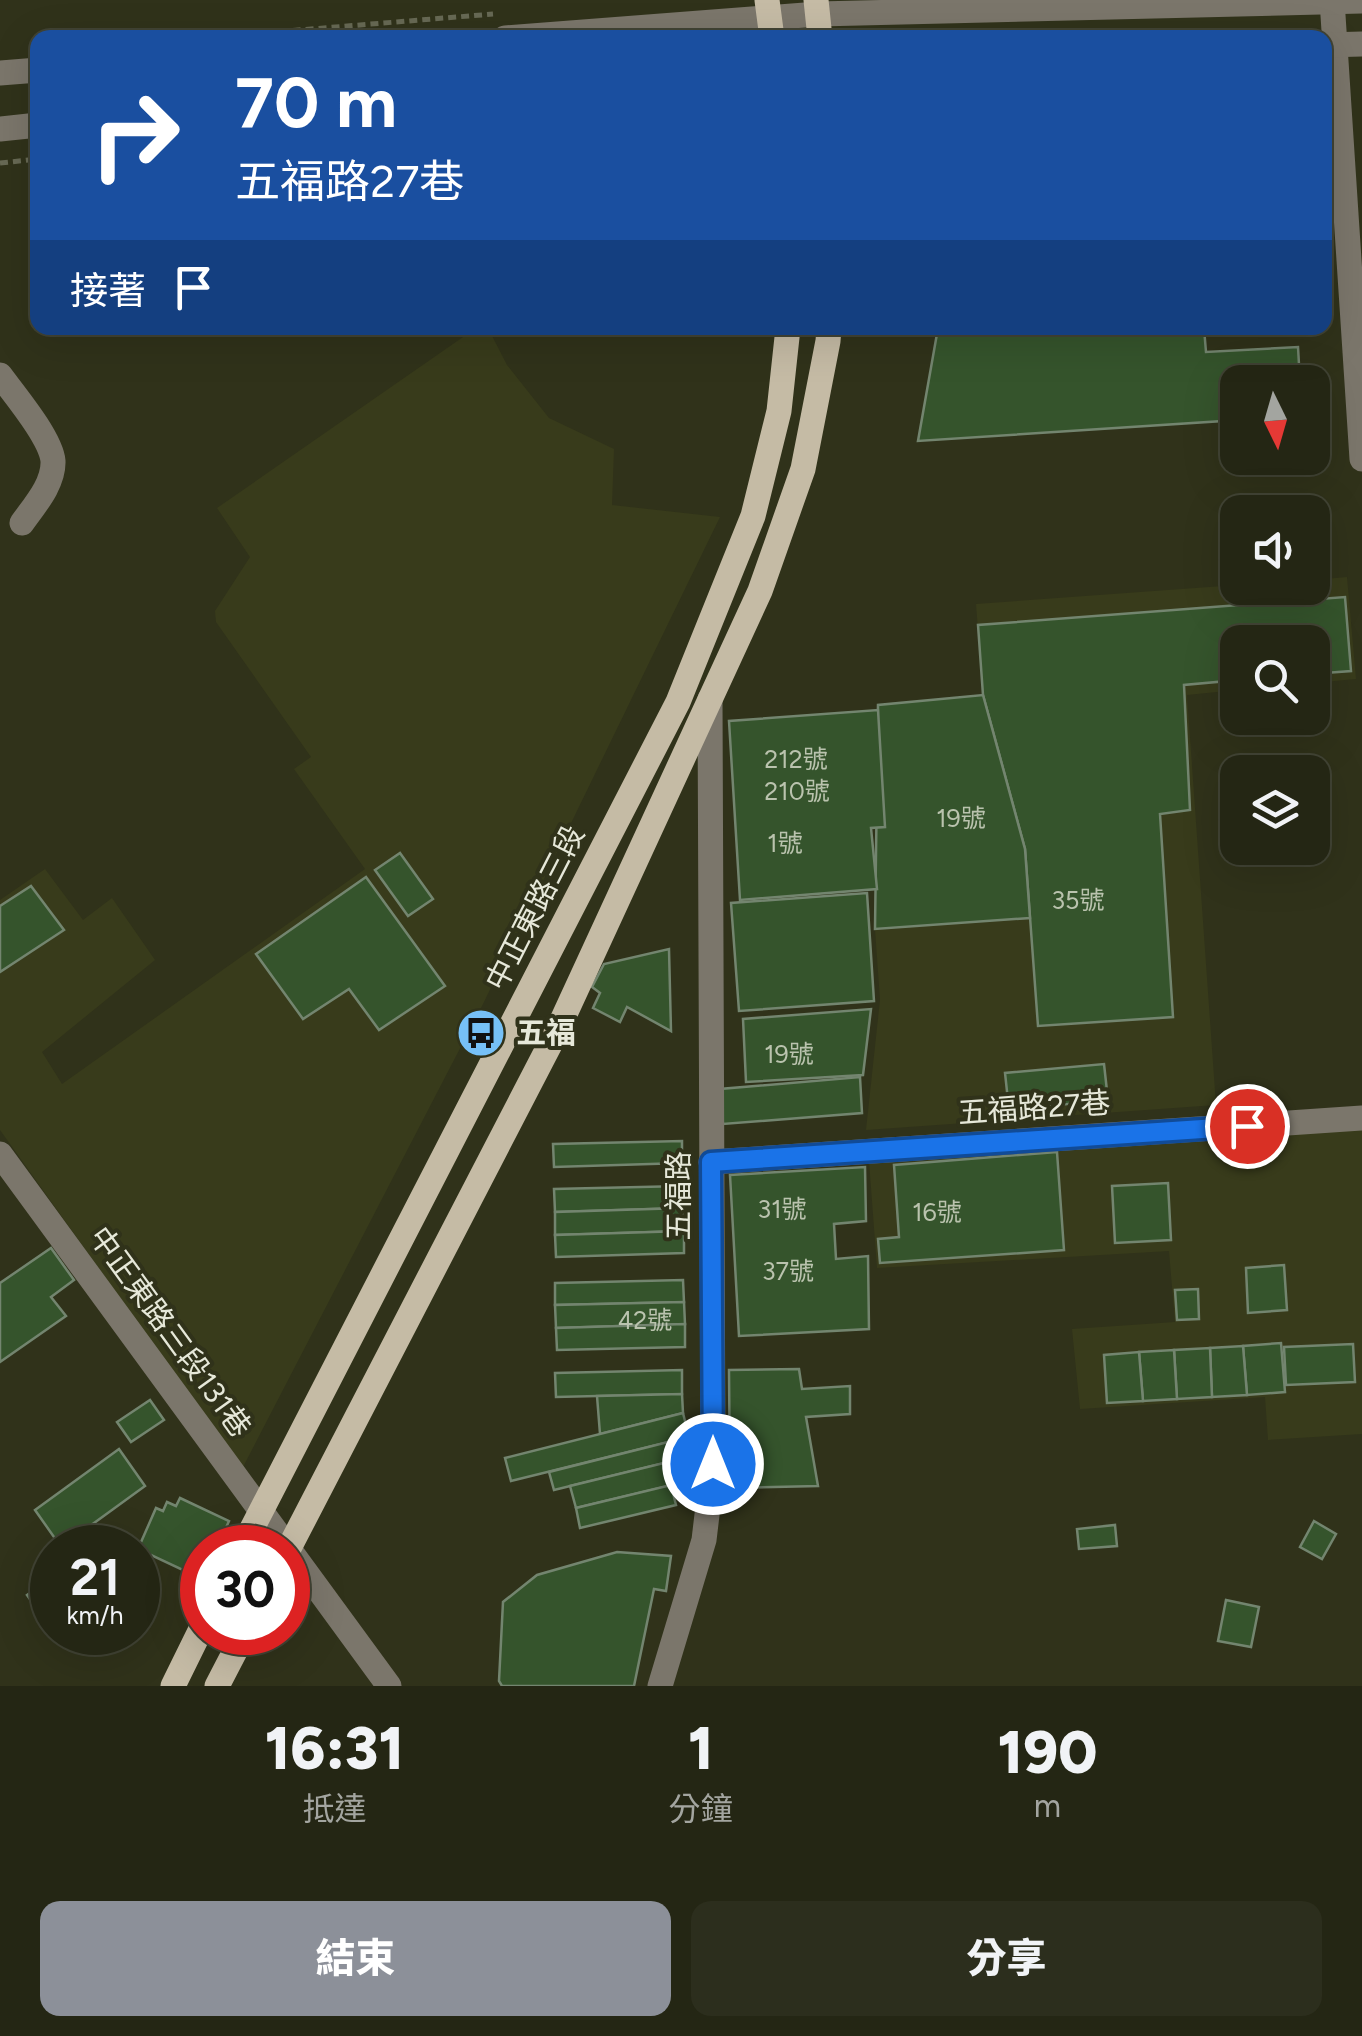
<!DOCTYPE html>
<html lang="zh-TW">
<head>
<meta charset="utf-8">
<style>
	:root { --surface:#242614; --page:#2c2e1d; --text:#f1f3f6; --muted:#a3a5a0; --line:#414334; --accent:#8c9099 }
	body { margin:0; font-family:Figtree,"Noto Sans TC",sans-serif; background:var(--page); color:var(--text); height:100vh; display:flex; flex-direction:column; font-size:38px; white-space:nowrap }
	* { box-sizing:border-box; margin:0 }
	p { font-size:32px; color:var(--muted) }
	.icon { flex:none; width:55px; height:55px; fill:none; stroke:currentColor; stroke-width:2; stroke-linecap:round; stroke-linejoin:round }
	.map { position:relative; height:1686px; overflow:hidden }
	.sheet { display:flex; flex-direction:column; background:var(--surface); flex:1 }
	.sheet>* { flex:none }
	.banner { position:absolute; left:30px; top:30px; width:1302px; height:305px; border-radius:20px; box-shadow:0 10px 40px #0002,0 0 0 2px var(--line); background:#1a4fa0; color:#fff; overflow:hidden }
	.needle { width:65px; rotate:175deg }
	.tools { position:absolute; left:1220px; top:365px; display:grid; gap:20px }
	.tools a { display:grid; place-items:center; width:110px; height:110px; border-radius:20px; background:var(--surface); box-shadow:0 10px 40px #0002,0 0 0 2px var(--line); font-size:50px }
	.speed { position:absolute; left:30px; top:1525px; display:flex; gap:20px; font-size:50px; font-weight:700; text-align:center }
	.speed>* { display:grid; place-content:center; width:130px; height:130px; border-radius:50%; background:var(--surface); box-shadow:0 10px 40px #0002,0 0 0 2px var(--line); line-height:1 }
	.speed small { font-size:25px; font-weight:400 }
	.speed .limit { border:15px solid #d22; background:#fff; color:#111 }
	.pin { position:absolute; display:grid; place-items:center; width:85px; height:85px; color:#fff; margin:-42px; border:5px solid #fff; border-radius:50%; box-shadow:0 2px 10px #0007 }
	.me { position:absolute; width:110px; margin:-55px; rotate:0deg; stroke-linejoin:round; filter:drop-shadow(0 0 8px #0008) }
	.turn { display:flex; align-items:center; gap:35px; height:210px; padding:0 40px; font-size:45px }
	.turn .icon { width:130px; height:130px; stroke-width:2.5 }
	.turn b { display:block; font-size:70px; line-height:85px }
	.then { display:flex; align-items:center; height:95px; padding:0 40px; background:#0003; gap:20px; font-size:38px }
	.eta { display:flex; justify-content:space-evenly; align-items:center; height:170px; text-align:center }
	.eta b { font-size:60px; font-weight:800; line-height:70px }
	.action { display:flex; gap:20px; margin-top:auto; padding:20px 40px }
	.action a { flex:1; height:115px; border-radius:20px; background:var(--accent); color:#fff; font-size:40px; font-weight:800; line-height:115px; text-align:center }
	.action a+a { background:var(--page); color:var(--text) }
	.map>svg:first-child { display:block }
	.built { fill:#383b1b }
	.building { fill:#35542c; stroke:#73856f; stroke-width:2.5 }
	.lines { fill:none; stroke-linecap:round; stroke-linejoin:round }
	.path { stroke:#676954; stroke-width:5; stroke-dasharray:8 5; stroke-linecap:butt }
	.minor { stroke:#7b766b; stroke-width:25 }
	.major { stroke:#c5bba5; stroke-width:25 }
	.route-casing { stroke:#114b97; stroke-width:25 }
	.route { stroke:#1a73e8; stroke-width:18 }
	.labels { text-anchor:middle; stroke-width:8; stroke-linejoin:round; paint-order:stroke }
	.number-label { font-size:25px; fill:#bac3ae }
	.street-label { font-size:30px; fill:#e6e8d9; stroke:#30321a }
	.poi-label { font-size:30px; font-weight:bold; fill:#e6e8d9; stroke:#30321a; text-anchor:start }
</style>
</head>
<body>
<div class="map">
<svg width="1362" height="1686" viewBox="0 0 1362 1686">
	<rect width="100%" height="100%" fill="#30321a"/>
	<g class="built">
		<polygon points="476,328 488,328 507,365 549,418 614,449 612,505 720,517 483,1004 242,1469 0,1130 0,900 45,869 83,920 112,898 155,960 42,1052 62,1084 365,869 294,769 311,757 216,622 215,611 250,557 217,508"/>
		<polygon points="1347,577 1356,679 1313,683 1312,642 1238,642 1237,690 1187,695 1216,1105 866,1130 880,1000 875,929 878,705 983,695 976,604 1237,585 1238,588 1312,588 1313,580"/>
		<polygon points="1362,1128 1362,1434 1268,1440 1265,1397 1080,1409 1072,1329 1175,1322 1169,1251 877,1268 869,1161"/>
	</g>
	<g class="building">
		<polygon points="938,328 1204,328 1206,352 1298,347 1300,382 1238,382 1238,420 918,441"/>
		<polygon points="1345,597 1351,671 1312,674 1312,642 1238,642 1238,680 1184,685 1190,810 1160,814 1173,1017 1038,1026 1025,849 983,695 978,625"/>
		<polygon points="983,695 1025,849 1030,918 875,929 878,705"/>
		<polygon points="878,710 885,827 871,828 877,889 740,900 729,721"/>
		<polygon points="400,853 433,899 408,916 375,870"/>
		<polygon points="366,877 445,986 379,1030 349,989 303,1019 256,954"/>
		<polygon points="31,886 64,930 0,972 0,906"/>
		<polygon points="867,893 874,1001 739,1011 731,903"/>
		<polygon points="669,949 671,1031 627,1007 620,1022 593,1008 600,993 592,987 604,964"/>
		<polygon points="871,1009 863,1075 746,1082 743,1019"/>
		<polygon points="1104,1064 1108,1100 1009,1110 1005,1073"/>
		<polygon points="860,1077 862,1113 723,1124 720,1089"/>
		<polygon points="682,1141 682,1163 554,1167 553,1144"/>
		<polygon points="1057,1152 1064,1250 880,1263 878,1239 899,1237 894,1165"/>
		<polygon points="865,1167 866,1221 834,1224 836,1259 868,1256 869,1329 739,1336 730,1175"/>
		<polygon points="1168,1183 1171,1240 1115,1243 1112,1186"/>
		<polygon points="683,1186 683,1208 555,1212 554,1189"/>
		<polygon points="683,1208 684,1231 555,1235 555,1212"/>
		<polygon points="684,1231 684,1253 556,1257 555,1235"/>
		<polygon points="51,1248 74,1280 51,1297 66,1316 0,1362 0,1283"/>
		<polygon points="1284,1265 1287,1310 1248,1313 1246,1268"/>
		<polygon points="683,1280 684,1302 555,1305 555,1283"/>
		<polygon points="1198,1289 1199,1319 1177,1320 1175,1290"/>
		<polygon points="684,1302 685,1324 556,1328 555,1305"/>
		<polygon points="685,1324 685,1347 557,1350 556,1328"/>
		<polygon points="1281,1343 1285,1392 1247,1395 1243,1346"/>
		<polygon points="1353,1344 1355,1382 1286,1385 1284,1347"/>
		<polygon points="1243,1346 1247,1395 1212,1397 1210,1348"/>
		<polygon points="1210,1348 1212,1397 1177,1399 1174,1350"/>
		<polygon points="1174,1350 1177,1399 1143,1401 1139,1352"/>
		<polygon points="1139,1352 1143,1401 1107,1403 1104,1355"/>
		<polygon points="799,1369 802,1389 850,1386 850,1414 806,1417 818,1486 730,1488 729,1370"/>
		<polygon points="682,1370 682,1394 556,1397 555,1373"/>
		<polygon points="682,1394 683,1413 600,1434 597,1396"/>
		<polygon points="150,1400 164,1420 131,1442 117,1422"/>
		<polygon points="683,1413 689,1437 511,1481 505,1458"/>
		<polygon points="680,1439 685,1458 554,1490 549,1472"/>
		<polygon points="119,1449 145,1486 61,1547 35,1510"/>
		<polygon points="676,1460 681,1483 576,1508 570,1486"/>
		<polygon points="671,1485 676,1505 580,1528 576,1508"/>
		<polygon points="180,1498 229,1521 217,1548 202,1548 202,1579 138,1549 156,1508 163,1511 167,1502 176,1506"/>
		<polygon points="1314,1521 1336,1534 1322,1559 1300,1547"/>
		<polygon points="1115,1525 1117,1546 1079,1549 1077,1529"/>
		<polygon points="617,1552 671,1556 666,1591 654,1589 634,1686 502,1686 499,1681 503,1602 537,1575"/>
		<polygon points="52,1577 52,1630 27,1595"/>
		<polygon points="1226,1600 1259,1607 1251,1647 1218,1641"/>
	</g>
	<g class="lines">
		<g class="path">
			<polyline points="202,38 493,14"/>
			<polyline points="0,163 38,159"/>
		</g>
		<g class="minor">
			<polyline points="1332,0 1362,459"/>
			<polyline points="505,38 818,14 1362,1"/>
			<polyline points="1325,45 1362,44"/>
			<polyline points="0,73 38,70"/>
			<polyline points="0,129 38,125"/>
			<path d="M0 375C14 394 51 438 53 461 54 484 34 506 22 523"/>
			<polyline points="0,1154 389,1686"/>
			<polyline points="711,1162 1362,1118"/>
			<polyline points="660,1686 704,1540 713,1464 710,699"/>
		</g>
		<g class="major">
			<polyline points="767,0 772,38"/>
			<polyline points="816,0 820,38"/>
			<polyline points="242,1548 678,702 753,516 779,411 788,328"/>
			<polyline points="288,1550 559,1027 760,591 803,469 828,341 829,328"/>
			<polyline points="173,1686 202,1627"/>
			<polyline points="217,1686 245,1632"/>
		</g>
	</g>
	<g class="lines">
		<g class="route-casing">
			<polyline id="route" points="713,1464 711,1162 1247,1126"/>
		</g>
		<use href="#route" class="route"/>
	</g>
	<defs>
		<g id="bus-disc" transform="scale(2.5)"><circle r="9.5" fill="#76c0f7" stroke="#30321a"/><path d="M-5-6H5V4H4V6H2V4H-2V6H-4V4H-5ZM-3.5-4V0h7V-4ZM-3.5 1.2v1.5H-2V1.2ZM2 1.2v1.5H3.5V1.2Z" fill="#111"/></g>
	</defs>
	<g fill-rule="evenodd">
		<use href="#bus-disc" x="481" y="1033"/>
	</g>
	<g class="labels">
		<g class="number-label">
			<text x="796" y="768">212號</text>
			<text x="797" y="800">210號</text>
			<text x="961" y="827">19號</text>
			<text x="785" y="852">1號</text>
			<text x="1078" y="909">35號</text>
			<text x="789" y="1063">19號</text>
			<text x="782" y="1218">31號</text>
			<text x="937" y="1221">16號</text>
			<text x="788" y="1280">37號</text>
			<text x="645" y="1329">42號</text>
		</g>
		<g class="street-label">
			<text transform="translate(535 908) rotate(-63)" y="10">中正東路三段</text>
			<text transform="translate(1034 1108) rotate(-4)" y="10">五福路27巷</text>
			<text transform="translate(679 1196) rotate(-90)" y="10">五福路</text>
			<text transform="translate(170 1332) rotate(54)" y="10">中正東路三段131巷</text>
		</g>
		<g class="poi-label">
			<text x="516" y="1043">五福</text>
		</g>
	</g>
</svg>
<div class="tools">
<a><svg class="needle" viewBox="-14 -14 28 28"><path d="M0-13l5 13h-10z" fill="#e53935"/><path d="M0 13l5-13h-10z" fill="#a3a5a0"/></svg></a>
<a><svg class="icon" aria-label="sound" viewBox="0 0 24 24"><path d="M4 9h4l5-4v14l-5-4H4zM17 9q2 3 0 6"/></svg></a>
<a><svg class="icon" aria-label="search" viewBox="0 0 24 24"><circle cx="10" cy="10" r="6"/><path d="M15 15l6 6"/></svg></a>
<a><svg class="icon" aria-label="layers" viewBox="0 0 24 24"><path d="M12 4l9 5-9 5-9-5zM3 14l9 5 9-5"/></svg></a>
</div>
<div class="speed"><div>21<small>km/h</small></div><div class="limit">30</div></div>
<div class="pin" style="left:1247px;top:1126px;background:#d93025"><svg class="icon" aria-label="arrive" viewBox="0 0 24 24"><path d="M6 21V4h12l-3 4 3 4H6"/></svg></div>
<svg class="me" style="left:713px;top:1464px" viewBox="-20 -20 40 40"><circle r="17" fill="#1a73e8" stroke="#fff" stroke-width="3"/><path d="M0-11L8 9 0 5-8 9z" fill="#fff"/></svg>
<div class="banner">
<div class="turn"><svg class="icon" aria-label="right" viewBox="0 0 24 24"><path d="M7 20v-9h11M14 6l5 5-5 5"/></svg><div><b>70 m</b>五福路27巷</div></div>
<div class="then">接著<svg class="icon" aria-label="arrive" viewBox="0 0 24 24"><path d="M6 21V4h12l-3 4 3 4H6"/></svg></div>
</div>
</div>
<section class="sheet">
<div class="eta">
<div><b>16:31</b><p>抵達</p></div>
<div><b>1</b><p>分鐘</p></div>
<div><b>190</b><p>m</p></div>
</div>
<div class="action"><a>結束</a><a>分享</a></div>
</section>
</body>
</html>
